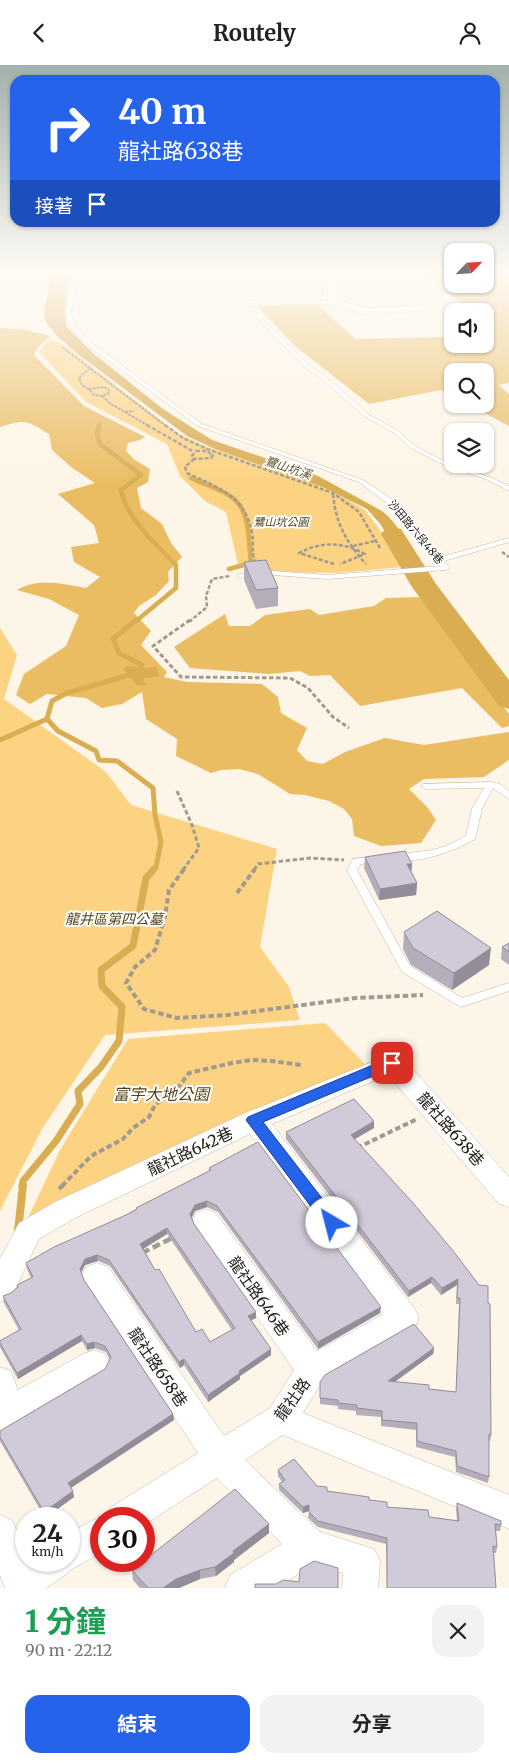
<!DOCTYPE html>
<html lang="zh-TW">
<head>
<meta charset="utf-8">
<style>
	:root { --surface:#fff; --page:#f2f2f2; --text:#222; --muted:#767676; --accent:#2563eb }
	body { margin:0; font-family:Merriweather,"Noto Sans TC",serif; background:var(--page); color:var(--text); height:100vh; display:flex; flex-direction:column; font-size:19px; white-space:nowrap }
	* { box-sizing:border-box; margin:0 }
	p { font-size:16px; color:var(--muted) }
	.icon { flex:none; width:28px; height:28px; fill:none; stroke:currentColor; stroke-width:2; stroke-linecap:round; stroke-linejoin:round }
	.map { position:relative; height:1523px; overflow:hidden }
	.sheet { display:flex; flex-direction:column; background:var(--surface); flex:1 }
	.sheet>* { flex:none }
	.hud { position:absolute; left:10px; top:10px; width:490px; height:152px; border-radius:15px; box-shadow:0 1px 4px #0004; background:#2563eb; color:#fff; overflow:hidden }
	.needle { width:32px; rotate:65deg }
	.fabs { position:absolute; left:444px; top:178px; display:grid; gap:10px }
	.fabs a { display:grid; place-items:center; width:50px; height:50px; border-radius:10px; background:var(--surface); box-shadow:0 1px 4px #0004; font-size:25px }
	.speed { position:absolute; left:15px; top:1442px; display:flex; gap:10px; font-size:25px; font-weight:700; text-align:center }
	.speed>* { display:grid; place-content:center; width:65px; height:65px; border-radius:50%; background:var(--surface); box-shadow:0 1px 4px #0004; line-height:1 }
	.speed small { font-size:12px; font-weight:400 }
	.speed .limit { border:8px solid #d22; background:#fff; color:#111 }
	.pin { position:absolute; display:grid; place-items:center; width:42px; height:42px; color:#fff; margin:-21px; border-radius:10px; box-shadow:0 2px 8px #0006 }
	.me { position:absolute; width:55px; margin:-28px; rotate:323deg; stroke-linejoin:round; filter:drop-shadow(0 0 4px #0008) }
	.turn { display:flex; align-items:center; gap:18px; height:105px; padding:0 25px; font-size:22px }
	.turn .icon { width:65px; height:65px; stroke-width:2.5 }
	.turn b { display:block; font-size:35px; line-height:42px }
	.then { display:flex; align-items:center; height:48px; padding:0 25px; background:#0003; gap:10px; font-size:19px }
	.round { display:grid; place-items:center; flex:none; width:52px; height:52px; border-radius:15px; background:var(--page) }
	.summary { display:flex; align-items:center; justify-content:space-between; height:85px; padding:0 25px }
	h1 { font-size:30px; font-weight:700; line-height:38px; color:#1e9e55 }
	.action { display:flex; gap:10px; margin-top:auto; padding:10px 25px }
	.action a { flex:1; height:58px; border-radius:15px; background:var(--accent); color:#fff; font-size:20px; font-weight:700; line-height:58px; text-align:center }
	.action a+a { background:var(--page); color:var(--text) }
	header { display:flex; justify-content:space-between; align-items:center; height:65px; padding:0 25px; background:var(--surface); font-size:22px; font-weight:700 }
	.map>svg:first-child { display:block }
	.green { fill:#fcd383 }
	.forest { fill:#eabd63 }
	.water { fill:#d9ad52 }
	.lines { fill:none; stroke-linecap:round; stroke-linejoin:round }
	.stream-far4 { stroke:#d9ad52; stroke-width:3 }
	.stream-far3 { stroke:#d9ad52; stroke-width:4.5 }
	.stream-far2 { stroke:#d9ad52; stroke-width:5 }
	.stream-far1 { stroke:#d9ad52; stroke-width:7 }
	.stream { stroke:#d9ad52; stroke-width:8 }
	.river { fill:#d9ad52; fill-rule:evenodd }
	.lane-casing { stroke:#c1baac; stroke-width:1 }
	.street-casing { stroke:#c1baac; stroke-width:1 }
	.path-far4 { stroke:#a09a90; stroke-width:2; stroke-dasharray:3 1; stroke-linecap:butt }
	.path-far3 { stroke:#a09a90; stroke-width:2.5; stroke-dasharray:4 2; stroke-linecap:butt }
	.path-far2 { stroke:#a09a90; stroke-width:3; stroke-dasharray:4.5 2.5; stroke-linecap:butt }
	.path-far1 { stroke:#a09a90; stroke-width:4; stroke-dasharray:5.5 3; stroke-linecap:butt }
	.path { stroke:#a09a90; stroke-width:4.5; stroke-dasharray:8 4; stroke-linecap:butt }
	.lane { fill:#fff; fill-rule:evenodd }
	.street { fill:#fff; fill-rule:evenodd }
	.wall { fill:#b4aebb; fill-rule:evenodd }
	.shaded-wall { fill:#928d98 }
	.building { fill:#d1cad9; stroke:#928d98; fill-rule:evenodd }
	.route { fill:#2563eb; stroke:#184099 }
	.labels { text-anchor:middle; stroke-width:4; stroke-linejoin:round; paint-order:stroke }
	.far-park-label { font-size:11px; font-style:italic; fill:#54421b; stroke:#fff }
	.far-street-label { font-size:11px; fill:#25221d; stroke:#fff }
	.far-water-label { font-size:12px; font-style:italic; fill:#5f4c26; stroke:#fff }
	.park-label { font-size:14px; font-style:italic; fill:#54421b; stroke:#fff }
	.near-park-label { font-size:16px; font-style:italic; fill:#54421b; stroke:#fff }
	.near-street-label { font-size:16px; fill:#25221d; stroke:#fff }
</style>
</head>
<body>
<header><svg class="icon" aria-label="back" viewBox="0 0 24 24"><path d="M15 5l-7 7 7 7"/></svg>Routely<svg class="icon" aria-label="person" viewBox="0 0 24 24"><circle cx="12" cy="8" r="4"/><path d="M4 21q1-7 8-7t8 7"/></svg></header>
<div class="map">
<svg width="509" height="1523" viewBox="0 0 509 1523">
	<rect width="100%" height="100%" fill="#fdf5e7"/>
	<g class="green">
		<polygon points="49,275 61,278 179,369 210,383 321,418 365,445 386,473 403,502 337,508 254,507 238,499 226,447 205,436 180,411 167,379 86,337 39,287"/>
		<polygon points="0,563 17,590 4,634 106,707 131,740 277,784 260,882 289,922 300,955 105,970 42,1064 0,1146"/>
		<polygon points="325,958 365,999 27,1155 61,1083 128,974"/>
	</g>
	<g class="forest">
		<polygon points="427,207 452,207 452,219 485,219 485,207 509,207 509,318 498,320 509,329 509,361 468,339 485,339 485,306 452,306 452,331 441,325 369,339 294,280 257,241 318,240 355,274 452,272 452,279 485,279 485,246 471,246"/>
		<path d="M0 263 19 264 51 271 38 282 34 290 84 341 145 372 140 375 128 378 126 386 135 395 150 404 148 417 137 423 141 443 162 459 171 478 182 492 168 507 169 516 156 530 139 541 134 548 151 566 141 580 167 607 164 612 187 617 262 619 278 632 281 648 307 663 297 685 307 696 323 699 345 687 385 673 424 680 509 667V695L484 712 424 714 409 724 428 743 436 755 421 778 381 781 354 771 352 754 344 744 329 736 305 730 290 729 258 709 239 704 221 705 211 708 176 691 177 674 146 654 142 627 122 639 102 643 86 633 47 629 30 639 16 630 24 609 66 581 79 550 49 534 17 525C38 512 63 519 86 523L100 512 74 497 71 482 99 478 94 460 58 429 95 418 71 402 52 385 49 369C26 355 26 354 0 362Z"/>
		<polygon points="423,532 509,649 509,661 502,663 462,623 360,641 330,610 310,611 300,606 269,609 190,603 174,582 225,549 229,561 250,561 265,550 310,544 319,550 374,541 386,533"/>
	</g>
	<g class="water">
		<path d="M54 207H72L67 220 66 235 65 251 67 262 94 289 163 344 212 375 318 411 382 446C398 459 407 477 416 495L414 503 396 486 381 460 367 444 323 422 215 384 187 371 79 290 58 272 46 257 44 248 50 216Z"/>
		<polygon points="126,601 143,603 157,602 159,611 145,613 143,615 147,620 138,621 124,605"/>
	</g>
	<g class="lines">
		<polyline class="stream-far4" points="99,361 100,358"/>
		<g class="stream-far3">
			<path d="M99 360 97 369 100 379 141 410 121 425C127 454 156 479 176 500V523L135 557"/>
			<path d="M191 413C205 420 222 424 234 434 251 448 248 478 251 498L229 504"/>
		</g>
		<g class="stream-far2">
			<polyline points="136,555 113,574 119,588 142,600 136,608 67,628 52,636 47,654 58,666 96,686 99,695 117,696 153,723 155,750 161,777 156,802 153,805"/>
			<polyline points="0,675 47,654"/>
		</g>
		<polyline class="stream-far1" points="22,1121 23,1116 56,1076 80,1039 78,1026 101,1002 119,976 122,942 102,921 101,905 133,881 146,813 154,804"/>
		<polyline class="stream" points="18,1166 23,1120"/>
		<polygon class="river" points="393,462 401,464 436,519 509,615 509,644 499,641 412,522 381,469 385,464"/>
		<g class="lane-casing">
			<g id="lane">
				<polygon points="12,207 29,207 0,212 0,208"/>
				<polygon points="74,207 79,207 71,248 75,260 97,282 202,359 363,415 399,439 441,492 509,473 509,477 444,496 450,503 446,505 327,514 273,510 238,513 238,509 241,509 273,506 327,510 440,501 393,443 359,417 198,361 93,284 70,262 65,248"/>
				<polygon points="196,207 202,207 242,232 246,236 335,236 335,238 333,239 249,240 311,302 325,311 368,349 398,366 415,381 444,396 492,413 509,421 509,426 488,415 440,398 411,383 394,368 364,351 321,313 307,304 238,234"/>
				<path d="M491 717 500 719 509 726V734L493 723 482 744 475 774C453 787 417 800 391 794L390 792 391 790 433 785 448 780 466 771 472 744 484 723 426 724 421 721 423 719Z"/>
				<polygon points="378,791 382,792 383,794 382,796 361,799 357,805 410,901 462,933 509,918 509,926 461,942 402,907 347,805 353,794"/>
			</g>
		</g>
		<g class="street-casing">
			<g id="street">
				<polygon points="326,207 336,207 338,235 365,243 421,240 427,243 421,246 365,249 329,239"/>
				<polygon points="392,989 401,991 509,1112 509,1142 499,1139 388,1010 272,1059 415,1244 419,1253 415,1262 323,1315 303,1348 509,1430 509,1464 283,1370 245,1395 320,1467 374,1484 380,1496 378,1523 342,1523 343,1508 313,1500 276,1523 225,1523 230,1510 282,1479 217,1413 144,1460 144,1454 101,1454 101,1488 70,1505 68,1508 46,1523 5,1523 0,1510 0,1450 12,1455 26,1488 26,1496 69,1496 69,1468 101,1451 106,1453 111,1442 198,1388 86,1220 82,1211 86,1202 97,1198 108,1202 224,1371 270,1343 294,1305 196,1164 192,1156 196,1148 206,1144 216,1148 317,1286 383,1249 250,1069 75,1153 39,1174 11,1233 0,1237 0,1194 19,1158 55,1137 245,1048"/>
				<polygon points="94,1285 105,1289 110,1299 105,1309 17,1360 0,1367 0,1302 11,1306 18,1325 83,1289"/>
			</g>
		</g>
		<g class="path-far4">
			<polyline points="62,282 166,361"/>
			<polygon points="104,322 109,325 109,328 102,331 94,330 89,324"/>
			<polyline points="89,324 82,320 79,313 90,303"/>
			<polyline points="102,331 111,339 149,361"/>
			<polyline points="125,347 134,346"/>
		</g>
		<g class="path-far3">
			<polyline points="147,360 194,387"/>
			<polyline points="165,360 183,373 207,384 333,428 359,447 380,483"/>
			<polygon points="196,386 206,386 213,390 211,393 194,394 192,391"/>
			<path d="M194 394 185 402 187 408C218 423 245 430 252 468 254 479 251 489 256 499"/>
			<path d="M333 429C336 459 346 477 366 499"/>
			<polyline points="353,481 375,476"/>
			<polyline points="502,487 509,492"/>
			<path d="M334 499 299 488C322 476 343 477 365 489L340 499"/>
			<polyline points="189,557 207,542 206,531 212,514 230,511"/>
		</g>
		<g class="path-far2">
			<polyline points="190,555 153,581 181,612 290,613 308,623 333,652 349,663"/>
			<polyline points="177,726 192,760 199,783 183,805"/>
			<polyline points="254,805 258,799 310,793 344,795"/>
		</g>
		<g class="path-far1">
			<polyline points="184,804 169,825 165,851 155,885 135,902 126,918 144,944 177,953 228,950 355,933 423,930"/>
			<polyline points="237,828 255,804"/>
			<polyline points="357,1083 417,1054"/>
			<polyline points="62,1121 91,1091 123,1074 133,1063 149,1052 155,1040 180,1020 189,1008 232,998 252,995 272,996 301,1000"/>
		</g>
		<g class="path">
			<polyline points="59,1124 63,1120"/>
			<polyline points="142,1188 174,1172"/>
		</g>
		<use href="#lane" class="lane"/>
		<use href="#street" class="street"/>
	</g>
	<g class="wall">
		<polygon points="244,497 278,523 278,541 256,544 244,515"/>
		<polygon points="365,792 412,799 411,807 417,818 416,830 379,835 364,803"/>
		<polygon points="404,867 489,900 452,925 411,900 403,884"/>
		<polygon points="509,878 509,900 501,894 502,882"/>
		<polygon points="374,1063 354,1074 454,1187 491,1370 490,1376 489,1376 489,1412 488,1418 456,1407 455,1392 416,1382 416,1365 381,1361 381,1352 356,1350 356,1346 338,1344 338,1341 320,1339 320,1317 434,1283 433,1289 395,1317 429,1324 456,1327 459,1239 456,1239 457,1220 441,1230 431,1218 408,1232 286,1074 286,1067"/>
		<path d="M209 1103 380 1248 318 1284 218 1147 207 1142 195 1146 192 1153 194 1159 256 1253 251 1255 271 1284V1290L240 1311V1314L208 1337 184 1300 180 1303 110 1201 98 1196 85 1200 81 1208 84 1215 173 1349 174 1355 71 1423 74 1432 45 1453 0 1376V1366L105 1304 110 1295 106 1287 95 1283 87 1285 82 1276 18 1314 0 1282V1276L19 1265 4 1238 3 1231 11 1228 17 1223V1220L31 1213 27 1204 26 1198 126 1150 136 1144V1143L209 1106ZM167 1169 232 1265 210 1277 196 1267 155 1205 143 1184Z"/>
		<polygon points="278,1405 327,1426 369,1435 387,1442 429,1452 457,1456 456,1444 457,1438 501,1460 500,1466 495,1466 497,1482 496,1488 494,1488 496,1523 387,1523 386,1479 318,1462 308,1453 309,1446 303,1448 279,1425 279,1419 282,1417 278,1411"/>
		<polygon points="269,1459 269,1468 234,1495 234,1497 216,1511 200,1514 179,1523 140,1523 133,1515 132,1505"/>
	</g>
	<g class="shaded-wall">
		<polygon points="407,799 412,799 411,810"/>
		<polygon points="417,818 416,830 379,835 380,824"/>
		<polygon points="491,883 489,900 452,925 454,908"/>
		<polygon points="374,1056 374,1063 350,1077 351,1070"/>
		<polygon points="207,1136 207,1142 195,1146 190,1155 190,1149 195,1140"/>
		<polygon points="167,1163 167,1169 140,1186 140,1179"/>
		<polygon points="97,1190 98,1196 85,1200 80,1210 80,1204 85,1194"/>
		<polygon points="432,1212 431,1218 408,1232 409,1226"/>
		<polygon points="458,1214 457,1220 441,1230 442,1223"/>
		<polygon points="381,1242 380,1248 318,1284 318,1277"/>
		<polygon points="256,1247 256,1253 248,1257 248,1251"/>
		<polygon points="81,1270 82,1276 18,1314 17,1308"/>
		<polygon points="94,1277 95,1283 87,1285 87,1279"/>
		<polygon points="434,1283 433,1289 387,1322 388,1316"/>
		<polygon points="271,1284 271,1290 240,1311 240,1314 208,1337 208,1330 239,1306"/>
		<polygon points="184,1294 184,1300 180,1303 179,1297"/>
		<polygon points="173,1349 174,1355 69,1424 68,1418"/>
		<polygon points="73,1426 74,1432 45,1453 44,1447"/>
		<polygon points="309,1440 309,1446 303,1448 303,1442"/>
		<polygon points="269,1459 269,1468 234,1495 234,1497 216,1511 215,1502 233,1486"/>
		<polygon points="200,1505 200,1514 179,1523 163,1523 176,1514"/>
	</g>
	<g class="building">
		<polygon points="266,495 278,523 256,525 244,497"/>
		<polygon points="405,786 412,799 407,799 417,818 380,824 365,792"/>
		<polygon points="437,846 491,883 454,908 413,883 404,867"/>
		<polygon points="509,878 509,887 502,882"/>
		<polygon points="354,1034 374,1056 351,1070 413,1138 454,1187 479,1220 488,1221 488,1238 490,1239 491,1370 489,1369 489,1412 457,1401 456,1386 417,1376 417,1358 382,1355 382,1346 357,1343 357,1340 338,1338 338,1335 320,1333 320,1317 325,1310 414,1259 434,1283 388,1316 429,1320 429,1324 456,1327 460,1233 457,1233 458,1214 442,1223 432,1212 409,1226 286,1067"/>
		<path d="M258 1077 381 1242 318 1277 217 1141 207 1136 195 1140 190 1149 194 1159 256 1247 248 1251 271 1284 239 1306 240 1308 208 1330 184 1294 179 1297 109 1195 97 1190 85 1194 80 1204 84 1215 173 1349 68 1418 73 1426 44 1447 0 1372V1366L105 1304 111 1292 105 1281 94 1277 87 1279 81 1270 17 1308 0 1278V1276L21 1264 3 1231 11 1228 18 1222 17 1220 33 1212 26 1198 54 1182 126 1150 137 1144 136 1143 211 1105 209 1103ZM167 1163 235 1263 210 1277 202 1264 196 1267 159 1204 155 1205 140 1179Z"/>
		<polygon points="294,1394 317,1421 327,1422 327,1426 369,1432 369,1435 387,1437 387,1442 428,1445 429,1452 459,1456 457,1438 501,1456 501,1460 495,1459 497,1482 493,1481 496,1523 387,1523 387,1473 318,1456 309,1447 309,1440 303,1442 279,1419 285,1415 278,1405"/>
		<polygon points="235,1424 269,1459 233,1486 234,1488 215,1502 200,1505 176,1514 163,1523 148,1523 132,1505"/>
		<polygon points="314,1496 338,1503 338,1523 255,1523 255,1519 276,1519 283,1515 299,1517 300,1504"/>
	</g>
	<linearGradient id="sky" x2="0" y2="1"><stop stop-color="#a2b1ac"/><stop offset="0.49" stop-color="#fefaf4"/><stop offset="1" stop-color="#fefaf4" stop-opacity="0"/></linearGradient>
	<rect width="509" height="420" fill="url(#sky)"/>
	<polygon class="route" points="392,992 397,994 399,998 397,1001 263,1057 338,1154 340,1158 338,1163 332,1165 327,1163 246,1055 248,1052"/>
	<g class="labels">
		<g class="far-park-label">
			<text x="281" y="461">鷺山坑公園</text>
		</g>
		<g class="far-street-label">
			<text transform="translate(416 467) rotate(50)" y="4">沙田路六段48巷</text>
		</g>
		<g class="far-water-label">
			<text transform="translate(288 403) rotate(18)" y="4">鷺山坑溪</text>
		</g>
		<g class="park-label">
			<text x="114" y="859">龍井區第四公墓</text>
		</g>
		<g class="near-park-label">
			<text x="161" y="1035">富宇大地公園</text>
		</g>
		<g class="near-street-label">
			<text transform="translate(451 1064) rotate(49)" y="6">龍社路638巷</text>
			<text transform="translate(190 1086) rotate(-25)" y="6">龍社路642巷</text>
			<text transform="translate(259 1231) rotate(55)" y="6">龍社路646巷</text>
			<text transform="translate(158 1302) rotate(56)" y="6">龍社路658巷</text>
			<text transform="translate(292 1334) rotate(-54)" y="6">龍社路</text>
		</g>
	</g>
</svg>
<div class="fabs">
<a><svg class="needle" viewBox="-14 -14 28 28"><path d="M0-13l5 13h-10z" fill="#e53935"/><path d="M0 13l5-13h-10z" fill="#767676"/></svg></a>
<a><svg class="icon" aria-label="sound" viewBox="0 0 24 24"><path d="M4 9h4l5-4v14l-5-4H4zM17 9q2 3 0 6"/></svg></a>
<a><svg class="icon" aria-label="search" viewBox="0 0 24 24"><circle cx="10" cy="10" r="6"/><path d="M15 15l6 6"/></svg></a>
<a><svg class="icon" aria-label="layers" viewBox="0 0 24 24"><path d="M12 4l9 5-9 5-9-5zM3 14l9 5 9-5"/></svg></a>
</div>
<div class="speed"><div>24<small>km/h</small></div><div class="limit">30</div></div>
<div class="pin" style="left:392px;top:998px;background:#d93025"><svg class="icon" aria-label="arrive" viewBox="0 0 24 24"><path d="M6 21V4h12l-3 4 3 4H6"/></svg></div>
<svg class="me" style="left:332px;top:1158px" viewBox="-20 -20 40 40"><circle r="19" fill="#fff"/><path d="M0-13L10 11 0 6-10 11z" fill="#2563eb"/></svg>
<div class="hud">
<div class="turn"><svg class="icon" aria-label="right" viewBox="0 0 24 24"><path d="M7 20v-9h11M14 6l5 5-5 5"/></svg><div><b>40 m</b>龍社路638巷</div></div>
<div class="then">接著<svg class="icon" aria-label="arrive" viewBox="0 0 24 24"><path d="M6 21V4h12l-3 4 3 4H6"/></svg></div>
</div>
</div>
<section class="sheet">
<div class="summary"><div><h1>1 分鐘</h1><p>90 m · 22:12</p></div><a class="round"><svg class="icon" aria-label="close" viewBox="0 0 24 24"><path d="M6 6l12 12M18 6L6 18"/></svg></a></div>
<div class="action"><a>結束</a><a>分享</a></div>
</section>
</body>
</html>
